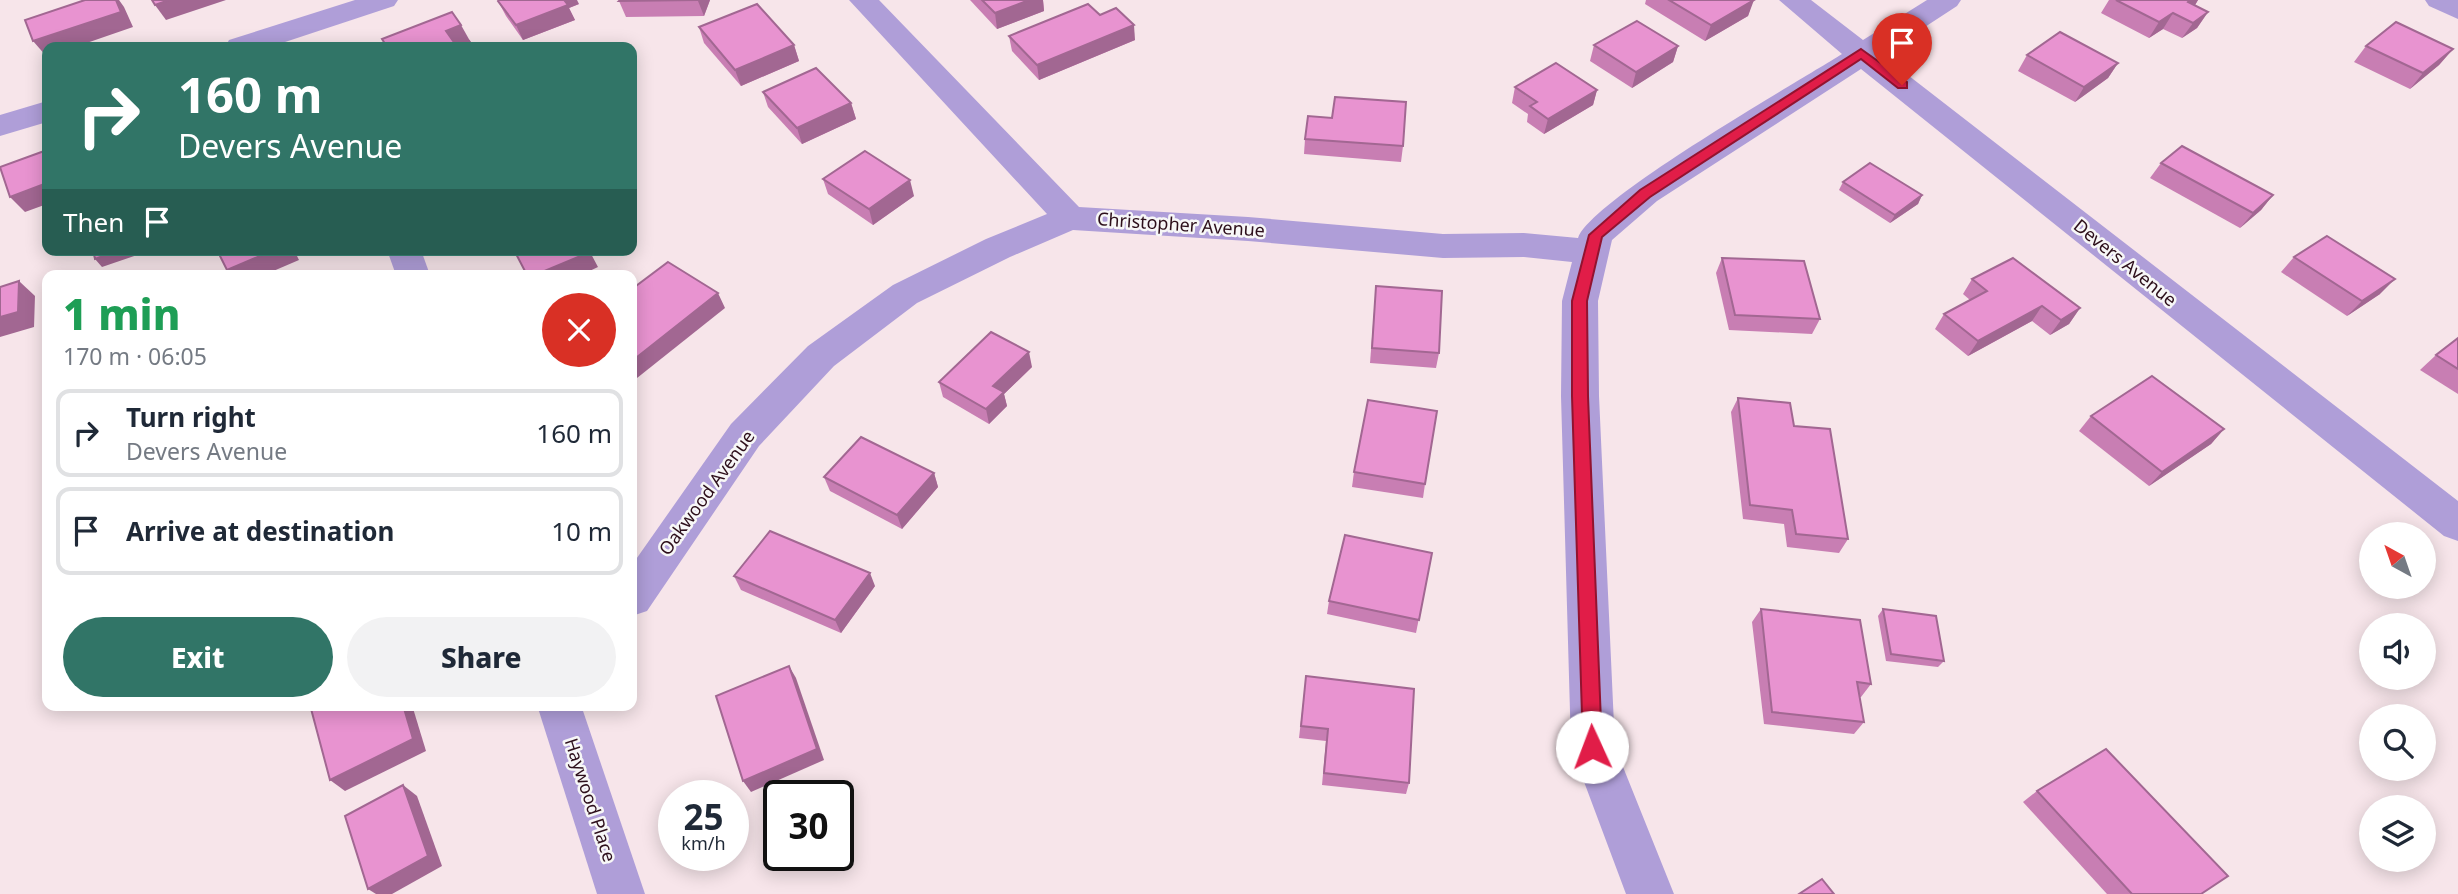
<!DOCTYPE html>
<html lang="en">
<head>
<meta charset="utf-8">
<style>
	:root { --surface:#fff; --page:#f2f2f3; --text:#1f2937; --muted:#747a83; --line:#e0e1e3; --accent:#317567 }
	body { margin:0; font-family:"Noto Sans",sans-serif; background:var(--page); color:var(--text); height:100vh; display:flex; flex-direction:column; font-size:26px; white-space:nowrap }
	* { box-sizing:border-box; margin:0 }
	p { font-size:23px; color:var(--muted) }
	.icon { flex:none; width:38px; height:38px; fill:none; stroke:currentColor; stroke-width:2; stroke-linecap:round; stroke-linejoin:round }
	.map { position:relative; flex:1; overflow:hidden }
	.side { position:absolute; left:42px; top:270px; width:595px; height:441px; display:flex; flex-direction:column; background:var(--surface); border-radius:14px; box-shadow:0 4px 18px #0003 }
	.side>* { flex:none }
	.guide { position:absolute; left:42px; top:42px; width:595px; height:214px; border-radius:14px; box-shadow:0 4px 18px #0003; background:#317567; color:#fff; overflow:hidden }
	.needle { width:46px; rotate:320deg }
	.tools { position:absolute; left:2359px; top:522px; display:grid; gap:14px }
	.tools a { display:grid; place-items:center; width:77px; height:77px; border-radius:50%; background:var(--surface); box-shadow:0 4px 18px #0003; font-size:35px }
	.speed { position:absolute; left:658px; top:780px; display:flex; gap:14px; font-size:35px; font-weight:700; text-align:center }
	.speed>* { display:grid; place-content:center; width:91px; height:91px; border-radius:50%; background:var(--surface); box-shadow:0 4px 18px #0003; line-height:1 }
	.speed small { font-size:18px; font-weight:400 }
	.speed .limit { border:4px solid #111; border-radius:10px; background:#fff; color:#111 }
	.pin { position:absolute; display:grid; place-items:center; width:60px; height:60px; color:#fff; margin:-72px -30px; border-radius:50% 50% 50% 0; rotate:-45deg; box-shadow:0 0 7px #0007 }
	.pin .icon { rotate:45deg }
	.me { position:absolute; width:77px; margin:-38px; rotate:358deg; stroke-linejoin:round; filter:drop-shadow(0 0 5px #0008) }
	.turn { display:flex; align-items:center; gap:24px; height:147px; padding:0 21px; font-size:32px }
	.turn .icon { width:91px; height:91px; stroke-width:2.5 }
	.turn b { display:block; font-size:49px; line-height:60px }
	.then { display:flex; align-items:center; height:66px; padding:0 21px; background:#0003; gap:14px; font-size:26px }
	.round { display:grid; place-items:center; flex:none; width:74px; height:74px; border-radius:37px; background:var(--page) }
	.headline { display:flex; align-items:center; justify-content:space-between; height:119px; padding:0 21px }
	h1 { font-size:42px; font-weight:800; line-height:52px; color:#1e9e55 }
	.cta { display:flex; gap:14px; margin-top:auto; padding:14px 21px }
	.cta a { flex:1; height:80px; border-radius:42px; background:var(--accent); color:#fff; font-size:28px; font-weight:800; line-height:80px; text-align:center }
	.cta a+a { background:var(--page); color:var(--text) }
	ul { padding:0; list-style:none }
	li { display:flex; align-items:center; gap:21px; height:88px; margin:0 14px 10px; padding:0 7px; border:4px solid var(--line); border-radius:14px }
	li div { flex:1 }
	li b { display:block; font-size:26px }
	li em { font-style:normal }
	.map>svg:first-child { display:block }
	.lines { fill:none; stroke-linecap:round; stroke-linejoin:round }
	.minor { fill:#af9ed8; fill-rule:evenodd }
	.wall { fill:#c87eb3 }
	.shaded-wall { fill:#a26792 }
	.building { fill:#e893d0; stroke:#a26792; stroke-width:2 }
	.route { fill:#e11d48; stroke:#92132f; stroke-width:2 }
	.labels { text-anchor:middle; stroke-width:5; stroke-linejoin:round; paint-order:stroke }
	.street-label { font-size:18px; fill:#2d0f1b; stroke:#f7f7f7 }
</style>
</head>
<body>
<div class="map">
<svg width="2458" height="894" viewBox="0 0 2458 894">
	<rect width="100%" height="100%" fill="#f7e5ea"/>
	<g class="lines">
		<g class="minor">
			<polygon points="355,0 398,0 394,6 270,47 225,47 229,40"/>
			<path d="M849 0H879L1079 207 1248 217 1443 234 1524 233 1578 238C1592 199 1796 83 1842 54L1779 0H1811L1863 40 1927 0H1961L1957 6 1882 55 2458 501V541L2444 536 1861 69 1657 201 1612 240 1598 301 1599 396 1615 747 1674 894H1626L1571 747 1561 396 1562 301 1572 262 1524 257 1443 258 1248 241 1073 230 1010 257 917 303 834 366 759 446 647 611 632 616V565L731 424 808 346 893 285 986 239 1047 214Z"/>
			<polygon points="2425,0 2458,0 2458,19 2429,6"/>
			<polygon points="47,101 47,122 0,136 0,115"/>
			<polygon points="387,250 421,250 430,275 396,275"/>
			<polygon points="537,705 581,705 645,894 597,894"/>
		</g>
	</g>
	<g class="wall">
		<polygon points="710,0 704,16 626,17 619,1"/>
		<polygon points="970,0 1043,0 1044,11 997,29"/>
		<polygon points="1646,0 1753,0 1748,16 1705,41 1645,4"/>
		<polygon points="2109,0 2198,0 2195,5 2208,12 2197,28 2182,38 2163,29 2149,38 2101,13"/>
		<polygon points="498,1 579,4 569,8 575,20 523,40 506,16"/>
		<polygon points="1100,15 1135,40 1039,80 1012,51 1009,36"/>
		<polygon points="699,27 794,45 799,61 741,86 704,43"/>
		<polygon points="1594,45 1678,46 1673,62 1632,88 1590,61"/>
		<polygon points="2366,46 2453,49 2439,65 2410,89 2354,62"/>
		<polygon points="2027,55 2118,63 2108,78 2075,102 2018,71"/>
		<polygon points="1515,87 1597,90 1593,105 1544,134 1527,122 1528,114 1512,103"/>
		<polygon points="763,92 851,103 856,119 802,144 768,107"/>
		<polygon points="1305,139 1403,146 1401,162 1304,154"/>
		<polygon points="2161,163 2273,195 2261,210 2240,228 2150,178"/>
		<polygon points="823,179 914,196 873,225 828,194"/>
		<polygon points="1843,182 1922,195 1918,204 1890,223 1839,190"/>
		<polygon points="2294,257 2380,294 2347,316 2281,272"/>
		<polygon points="1722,258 1820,319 1812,334 1729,330 1716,273"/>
		<polygon points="1972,279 2080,308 2069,324 2050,335 2032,321 1968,356 1935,329 1944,314 1970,300 1963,294"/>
		<polygon points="1376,286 1439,353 1436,368 1370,363"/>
		<polygon points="2458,338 2458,394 2420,370 2436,355"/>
		<polygon points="1032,367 1004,394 1007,406 989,424 943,397 939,382"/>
		<polygon points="1738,398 1794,426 1848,539 1839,553 1787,547 1784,524 1743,519 1731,412"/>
		<polygon points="2091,416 2224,429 2211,444 2149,486 2079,431"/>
		<polygon points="1354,472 1425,484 1423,498 1352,487"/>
		<polygon points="934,473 938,487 902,529 830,491 824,477"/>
		<polygon points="1432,553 1416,633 1327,614 1329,601"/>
		<polygon points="734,576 875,586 841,633 741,590"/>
		<polygon points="1761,609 1871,684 1861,697 1860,697 1864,722 1854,734 1764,724 1752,622"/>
		<polygon points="1883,609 1944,661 1938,667 1886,661 1878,616"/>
		<polygon points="1306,676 1409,783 1406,794 1322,785 1326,741 1299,738"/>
		<polygon points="2037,791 2201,894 2107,894 2023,802"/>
	</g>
	<g class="shaded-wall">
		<polygon points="116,0 119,0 124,7 133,27 75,47 47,47 47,57 33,41"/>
		<polygon points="169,0 226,0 166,20 155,5"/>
		<polygon points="562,0 577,0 579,4 569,8 575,20 523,40 516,25"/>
		<polygon points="698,0 710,0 704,16 698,1"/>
		<polygon points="1029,0 1043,0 1044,11 997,29 995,13"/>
		<polygon points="1754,0 1748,16 1705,41 1711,25"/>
		<polygon points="2190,0 2198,0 2195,5 2188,2"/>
		<polygon points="2208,12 2197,28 2182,38 2193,23"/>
		<polygon points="2173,13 2163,29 2149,38 2159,22"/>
		<polygon points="461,25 470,41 455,46 446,31"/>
		<polygon points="1134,25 1135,40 1039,80 1037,65"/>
		<polygon points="794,45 799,61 741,86 735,70"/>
		<polygon points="1678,46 1673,62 1632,88 1636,72"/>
		<polygon points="2453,49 2439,65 2410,89 2423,73"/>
		<polygon points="2118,63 2108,78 2075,102 2084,87"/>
		<polygon points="1597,90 1593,105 1544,134 1548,119"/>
		<polygon points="851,103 856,119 802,144 797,128"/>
		<polygon points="910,180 914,196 873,225 869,209"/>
		<polygon points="47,183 47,204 25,212 10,197"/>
		<polygon points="1922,195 1918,204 1890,223 1895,215"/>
		<polygon points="2273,195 2261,210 2240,228 2253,213"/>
		<polygon points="119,250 143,250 143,253 102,267 95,259"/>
		<polygon points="274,250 294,250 299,260 264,275 231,275 227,270"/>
		<polygon points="590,252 598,267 581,275 535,275"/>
		<polygon points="2395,279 2380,294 2347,316 2362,301"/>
		<polygon points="19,281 35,296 34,327 0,337 0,317"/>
		<polygon points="718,293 725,308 632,382 632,361"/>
		<polygon points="2042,306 2032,321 1968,356 1978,341"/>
		<polygon points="2080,308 2069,324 2050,335 2061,320"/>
		<polygon points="1029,352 1032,367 1004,394 1007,406 989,424 986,409 993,386"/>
		<polygon points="2224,429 2211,444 2149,486 2162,472"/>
		<polygon points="934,473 938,487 902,529 897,515"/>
		<polygon points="870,573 875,586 841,633 835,620"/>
		<polygon points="789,666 796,678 824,760 751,792 743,781"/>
		<polygon points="403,705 412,705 426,751 345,791 330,780"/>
		<polygon points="403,785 417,796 442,866 392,894 376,894 368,889"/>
	</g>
	<g class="building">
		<polygon points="85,0 116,0 121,12 33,41 25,20"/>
		<polygon points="152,0 169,0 155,5"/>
		<polygon points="499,0 564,0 568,5 516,25 498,1"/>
		<polygon points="620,0 698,0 619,1"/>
		<polygon points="982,0 1029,0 995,13"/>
		<polygon points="1669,0 1754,0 1711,25"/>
		<polygon points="2116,0 2190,0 2188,2 2208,12 2193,23 2173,13 2159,22"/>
		<polygon points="757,4 794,45 735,70 699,27"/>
		<polygon points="1088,4 1100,15 1116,8 1134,25 1037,65 1009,36"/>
		<polygon points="452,12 461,25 446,31 456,45 469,41 474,47 387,47 382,39"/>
		<polygon points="1637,21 1678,46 1636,72 1594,45"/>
		<polygon points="2396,22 2453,49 2423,73 2366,46"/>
		<polygon points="2060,32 2118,63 2084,87 2027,55"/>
		<polygon points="1556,63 1597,90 1548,119 1530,106 1537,102 1515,87"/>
		<polygon points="816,68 851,103 797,128 763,92"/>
		<polygon points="1335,97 1406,102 1403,146 1305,139 1308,116 1332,118"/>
		<polygon points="2182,146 2273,195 2253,213 2161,163"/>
		<polygon points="47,150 47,183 10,197 0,167"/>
		<polygon points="865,151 910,180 869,209 823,179"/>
		<polygon points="1870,163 1922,195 1895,215 1843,182"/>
		<polygon points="2327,236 2395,279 2362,301 2294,257"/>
		<polygon points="93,250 119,250 95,259"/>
		<polygon points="217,250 274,250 227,270"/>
		<polygon points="514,250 589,250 590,252 535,275 527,275"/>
		<polygon points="1722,258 1804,261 1820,319 1735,315"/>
		<polygon points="2013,258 2080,308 2061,320 2042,306 1978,341 1944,314 1987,291 1972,279"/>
		<polygon points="668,262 718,293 632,361 632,289"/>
		<polygon points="19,281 18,312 0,317 0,287"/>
		<polygon points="1376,286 1442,291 1439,353 1372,348"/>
		<polygon points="991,332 1029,352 993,386 1004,392 986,409 939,382"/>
		<polygon points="2458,338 2458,369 2436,355"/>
		<polygon points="2152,376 2224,429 2162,472 2091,416"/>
		<polygon points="1738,398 1790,403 1794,426 1830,429 1848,539 1796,534 1792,510 1750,505"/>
		<polygon points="1368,400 1437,411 1425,484 1354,472"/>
		<polygon points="861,437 934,473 897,515 824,477"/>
		<polygon points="770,531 870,573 835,620 734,576"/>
		<polygon points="1345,535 1432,553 1419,620 1329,601"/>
		<polygon points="1761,609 1860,620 1871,684 1857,682 1864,722 1772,712"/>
		<polygon points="1883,609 1936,616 1944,661 1891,654"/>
		<polygon points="789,666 817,749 743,781 716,696"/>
		<polygon points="1306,676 1414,689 1409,783 1324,773 1328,729 1301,726"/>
		<polygon points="310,705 403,705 413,739 330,780"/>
		<polygon points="2106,749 2228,876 2201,894 2132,894 2037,791"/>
		<polygon points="403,785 428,856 368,889 345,816"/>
		<polygon points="1822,879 1834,894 1799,894"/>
	</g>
	<polygon class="route" points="1861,49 1907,82 1907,88 1898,88 1861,59 1650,197 1602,237 1587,301 1588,396 1602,747 1599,753 1592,756 1586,753 1583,747 1572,396 1572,301 1589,235 1640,190"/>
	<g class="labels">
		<g class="street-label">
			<text transform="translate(1181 225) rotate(4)" y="6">Christopher Avenue</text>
			<text transform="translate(2125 263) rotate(39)" y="6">Devers Avenue</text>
			<text transform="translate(707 493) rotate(-54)" y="6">Oakwood Avenue</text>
			<text transform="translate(590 800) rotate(72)" y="6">Haywood Place</text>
		</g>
	</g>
</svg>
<div class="tools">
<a><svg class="needle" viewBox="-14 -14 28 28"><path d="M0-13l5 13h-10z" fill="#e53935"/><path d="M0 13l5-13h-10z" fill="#747a83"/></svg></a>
<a><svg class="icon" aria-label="sound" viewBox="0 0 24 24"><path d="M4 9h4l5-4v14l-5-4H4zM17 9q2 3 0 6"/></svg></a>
<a><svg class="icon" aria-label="search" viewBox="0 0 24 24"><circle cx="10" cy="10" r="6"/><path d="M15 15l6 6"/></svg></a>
<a><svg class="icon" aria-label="layers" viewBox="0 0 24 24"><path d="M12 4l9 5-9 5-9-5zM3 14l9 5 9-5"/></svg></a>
</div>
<div class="speed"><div>25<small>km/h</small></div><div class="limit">30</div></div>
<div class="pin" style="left:1902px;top:85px;background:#d93025"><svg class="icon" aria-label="arrive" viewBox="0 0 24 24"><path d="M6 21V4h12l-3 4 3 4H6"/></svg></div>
<svg class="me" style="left:1592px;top:747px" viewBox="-20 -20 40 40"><circle r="19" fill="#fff"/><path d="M0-13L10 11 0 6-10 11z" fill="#e11d48"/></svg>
<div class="guide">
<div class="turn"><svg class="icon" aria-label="right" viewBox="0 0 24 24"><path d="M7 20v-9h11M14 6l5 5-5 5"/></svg><div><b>160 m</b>Devers Avenue</div></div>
<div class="then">Then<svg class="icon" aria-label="arrive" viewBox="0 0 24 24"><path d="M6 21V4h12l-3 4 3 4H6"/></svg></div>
</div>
<section class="side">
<div class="headline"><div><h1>1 min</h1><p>170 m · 06:05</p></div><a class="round" style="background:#d93025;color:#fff"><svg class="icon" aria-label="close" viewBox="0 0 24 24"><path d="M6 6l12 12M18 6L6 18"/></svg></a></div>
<ul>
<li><svg class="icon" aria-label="right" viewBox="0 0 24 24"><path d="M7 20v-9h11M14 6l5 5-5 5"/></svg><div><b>Turn right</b><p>Devers Avenue</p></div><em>160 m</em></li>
<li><svg class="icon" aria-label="arrive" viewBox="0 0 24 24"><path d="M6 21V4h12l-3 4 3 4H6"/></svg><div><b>Arrive at destination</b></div><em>10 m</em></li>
</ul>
<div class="cta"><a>Exit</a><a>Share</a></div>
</section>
</div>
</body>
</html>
